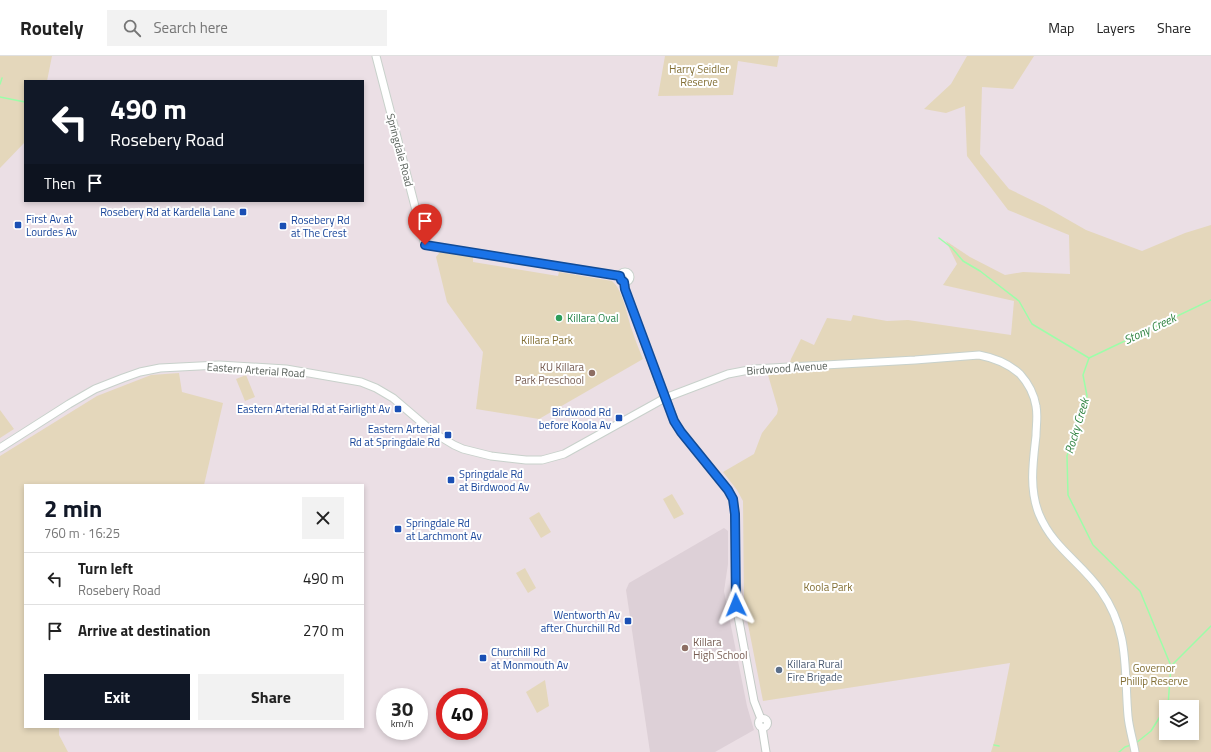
<!DOCTYPE html>
<html lang="en">
<head>
<meta charset="utf-8">
<style>
	:root { --surface:#fff; --page:#f2f2f2; --text:#222; --muted:#767676; --line:#e0e0e0; --accent:#111827 }
	body { margin:0; font-family:"Titillium Web",sans-serif; background:var(--page); color:var(--text); height:100vh; display:flex; flex-direction:column; font-size:15px; white-space:nowrap }
	* { box-sizing:border-box; margin:0 }
	p { font-size:13px; color:var(--muted) }
	.icon { flex:none; width:22px; height:22px; fill:none; stroke:currentColor; stroke-width:2; stroke-linecap:round; stroke-linejoin:round }
	.map { position:relative; flex:1; overflow:hidden }
	.panel { position:absolute; left:24px; top:428px; width:340px; height:244px; display:flex; flex-direction:column; background:var(--surface); border-radius:0px; box-shadow:0 2px 6px #0003 }
	.panel>* { flex:none }
	.guide { position:absolute; left:24px; top:24px; width:340px; height:122px; border-radius:0px; box-shadow:0 2px 6px #0003; background:#111827; color:#fff; overflow:hidden }
	.controls { position:absolute; left:1159px; top:644px; display:grid; gap:8px }
	.controls a { display:grid; place-items:center; width:40px; height:40px; border-radius:0px; background:var(--surface); box-shadow:0 2px 6px #0003; font-size:20px }
	.speed { position:absolute; left:376px; top:632px; display:flex; gap:8px; font-size:20px; font-weight:700; text-align:center }
	.speed>* { display:grid; place-content:center; width:52px; height:52px; border-radius:50%; background:var(--surface); box-shadow:0 2px 6px #0003; line-height:1 }
	.speed small { font-size:10px; font-weight:400 }
	.speed .limit { border:6px solid #d22; background:#fff; color:#111 }
	.pin { position:absolute; display:grid; place-items:center; width:34px; height:34px; color:#fff; margin:-41px -17px; border-radius:50% 50% 50% 0; rotate:-45deg; box-shadow:0 0 4px #0007 }
	.pin .icon { rotate:45deg }
	.me { position:absolute; width:44px; margin:-22px; rotate:358deg; stroke-linejoin:round; filter:drop-shadow(0 0 3px #0008) }
	.turn { display:flex; align-items:center; gap:14px; height:84px; padding:0 20px; font-size:18px }
	.turn .icon { width:52px; height:52px; stroke-width:2.5 }
	.turn b { display:block; font-size:28px; line-height:34px }
	.then { display:flex; align-items:center; height:38px; padding:0 20px; background:#0003; gap:8px; font-size:15px }
	.round { display:grid; place-items:center; flex:none; width:42px; height:42px; border-radius:0px; background:var(--page) }
	.head { display:flex; align-items:center; justify-content:space-between; height:68px; padding:0 20px }
	h1 { font-size:24px; font-weight:700; line-height:30px; color:var(--accent) }
	.cta { display:flex; gap:8px; margin-top:auto; padding:8px 20px }
	.cta a { flex:1; height:46px; border-radius:0px; background:var(--accent); color:#fff; font-size:16px; font-weight:700; line-height:46px; text-align:center }
	.cta a+a { background:var(--page); color:var(--text) }
	ul { padding:0; list-style:none }
	li { display:flex; align-items:center; gap:12px; height:52px; padding:0 20px; border-top:1px solid var(--line) }
	li div { flex:1 }
	li b { display:block; font-size:15px }
	li em { font-style:normal }
	header { display:flex; align-items:center; gap:24px; box-sizing:border-box; height:56px; padding:0 20px; background:var(--surface); border-bottom:1px solid var(--line) }
	header strong { font-size:19px }
	nav { display:flex; gap:22px; margin-inline-start:auto; font-size:14px }
	.search { width:280px; height:36px; background:var(--page); display:flex; align-items:center; gap:10px; box-sizing:border-box; padding:0 14px; border-radius:0px; color:var(--muted); font-size:15px }
	.map>svg:first-child { display:block }
	.education { fill:#ddd0d7 }
	.green { fill:#e4d7bb; fill-rule:evenodd }
	.lines { fill:none; stroke-linecap:round; stroke-linejoin:round }
	.stream { stroke:#9cfea9; stroke-width:1.5 }
	.tertiary-casing { stroke:#c3cac6; stroke-width:9 }
	.secondary-casing { stroke:#c8d1cb; stroke-width:9 }
	.tertiary { stroke:#fff; stroke-width:7 }
	.secondary { stroke:#fff; stroke-width:7 }
	.route-casing { stroke:#114b97; stroke-width:10 }
	.route { stroke:#1a73e8; stroke-width:7 }
	.transit-dot { fill:#1a4fb4; stroke:#fff; stroke-width:1.5 }
	.leisure-dot { fill:#2e9e5b; stroke:#fff; stroke-width:1.5 }
	.education-dot { fill:#8d6e63; stroke:#fff; stroke-width:1.5 }
	.service-dot { fill:#5c6f8a; stroke:#fff; stroke-width:1.5 }
	.labels { text-anchor:middle; stroke-width:4; stroke-linejoin:round; paint-order:stroke }
	.park-label { font-size:11px; fill:#836f34; stroke:#fff }
	.street-label { font-size:11px; fill:#58605a; stroke:#fff }
	.transit-label { font-size:11px; fill:#164399; stroke:#fff; text-anchor:end }
	.leisure-label { font-size:11px; fill:#27864d; stroke:#fff; text-anchor:start }
	.education-label { font-size:11px; fill:#785e54; stroke:#fff; text-anchor:end }
	.service-label { font-size:11px; fill:#4e5e75; stroke:#fff; text-anchor:start }
	.water-label { font-size:12px; font-style:italic; fill:#2f8341; stroke:#fff }
</style>
</head>
<body>
<header>
<strong>Routely</strong>
<div class="search"><svg class="icon" aria-label="search" viewBox="0 0 24 24"><circle cx="10" cy="10" r="6"/><path d="M15 15l6 6"/></svg>Search here</div>
<nav><a>Map</a><a>Layers</a><a>Share</a></nav>
</header>
<div class="map">
<svg width="1211" height="696" viewBox="0 0 1211 696">
	<rect width="100%" height="100%" fill="#ebdfe5"/>
	<polygon class="education" points="724,472 728,475 728,508 724,535 747,650 754,674 715,696 650,696 626,534 629,527"/>
	<g class="green">
		<polygon points="0,0 52,0 47,25 25,25 25,86 0,112"/>
		<polygon points="665,0 779,0 777,11 738,5 733,39 658,40"/>
		<path d="M967 0H1034L1013 33 982 31 980 98 1009 133 1044 150 1086 174 1142 195 1185 177 1211 169V696H991L995 683 1010 607 763 645 744 548 743 445 737 434 723 416 754 398 762 377 777 358 778 353 768 319 787 318 791 303 801 283 814 289 827 262 851 265 853 259 887 265 908 264 1011 279 1014 245 943 229 957 208 946 185 970 201 1005 219 1023 216 1070 218 1069 179 1008 154 967 100 965 50 946 57 924 53 951 28ZM1166 651H1192V677H1166Z"/>
		<path d="M440 196 473 201V206L558 220 559 216 612 225C623 234 627 260 632 274 635 284 639 293 643 303L539 363 476 353 483 296 447 246 436 201Z"/>
		<polygon points="179,317 182,336 223,347 204,429 25,429 25,671 59,671 59,679 68,696 0,696 0,400 97,340 151,319"/>
		<polygon points="246,319 255,341 245,345 236,323"/>
		<polygon points="0,354 14,373 0,382"/>
		<polygon points="672,438 684,458 674,463 663,443"/>
		<polygon points="539,456 551,476 541,482 529,462"/>
		<polygon points="525,512 536,532 528,537 516,517"/>
		<polygon points="545,624 549,650 537,657 526,636"/>
	</g>
	<g class="lines">
		<g class="stream">
			<polyline points="0,28 2,22"/>
			<polyline points="0,41 25,46"/>
			<polyline points="939,182 952,192 963,205 980,215 1019,245 1032,268 1089,302 1083,319 1087,340 1067,400 1068,439 1093,489 1140,535 1171,610 1168,649 1166,651"/>
			<polyline points="1089,302 1211,244"/>
			<polyline points="1171,610 1211,570"/>
			<polyline points="1136,687 1151,675 1166,651"/>
			<polyline points="994,689 999,690"/>
			<polyline points="1119,696 1125,691 1131,689"/>
		</g>
		<g class="tertiary-casing">
			<g id="tertiary">
				<polyline points="665,342 677,370 728,434 733,443 735,458 736,549 754,645 761,663"/>
				<circle cx="763" cy="667" r="4.5"/>
				<polyline points="762,671 766,696"/>
			</g>
		</g>
		<g class="secondary-casing">
			<g id="secondary">
				<polyline points="376,0 425,189 620,220"/>
				<circle cx="625" cy="221" r="5"/>
				<polyline points="625,226 625,233 665,342"/>
				<path d="M0 392 69 348 95 333 123 322 140 316 160 312 219 309 286 313 361 326 376 332 393 342 434 377 454 389 463 393 491 400 526 404H542L564 398 665 342 728 318 754 313 915 304 979 299C995 302 1008 307 1020 318 1028 327 1034 338 1036 350 1038 360 1036 370 1036 380 1033 406 1029 433 1039 458 1053 492 1081 506 1101 535 1130 576 1124 614 1128 660 1129 672 1133 684 1135 696"/>
			</g>
		</g>
		<use href="#tertiary" class="tertiary"/>
		<use href="#secondary" class="secondary"/>
	</g>
	<g class="lines">
		<g class="route-casing">
			<polyline id="route" points="425,189 620,220 621,224 624,226 625,233 674,365 681,376 728,434 733,443 735,458 736,549"/>
		</g>
		<use href="#route" class="route"/>
	</g>
	<g class="transit-dot">
		<rect x="239" y="152" width="8" height="8" rx="2"/>
		<rect x="14" y="165" width="8" height="8" rx="2"/>
		<rect x="279" y="166" width="8" height="8" rx="2"/>
		<rect x="394" y="349" width="8" height="8" rx="2"/>
		<rect x="615" y="358" width="8" height="8" rx="2"/>
		<rect x="444" y="375" width="8" height="8" rx="2"/>
		<rect x="447" y="420" width="8" height="8" rx="2"/>
		<rect x="394" y="469" width="8" height="8" rx="2"/>
		<rect x="624" y="561" width="8" height="8" rx="2"/>
		<rect x="479" y="598" width="8" height="8" rx="2"/>
	</g>
	<circle class="leisure-dot" cx="559" cy="262" r="4"/>
	<g class="education-dot">
		<circle cx="592" cy="317" r="4"/>
		<circle cx="685" cy="592" r="4"/>
	</g>
	<circle class="service-dot" cx="779" cy="614" r="4"/>
	<g class="labels">
		<g class="park-label">
			<text x="699" y="17">Harry Seidler<tspan x="699" dy="13">Reserve</tspan></text>
			<text x="547" y="288">Killara Park</text>
			<text x="828" y="535">Koola Park</text>
			<text x="1154" y="616">Governor<tspan x="1154" dy="13">Phillip Reserve</tspan></text>
		</g>
		<g class="street-label">
			<text transform="translate(400 94) rotate(75)" y="4">Springdale Road</text>
			<text transform="translate(787 312) rotate(-4)" y="4">Birdwood Avenue</text>
			<text transform="translate(256 314) rotate(4)" y="4">Eastern Arterial Road</text>
		</g>
		<g class="transit-label">
			<text x="235" y="160">Rosebery Rd at Kardella Lane</text>
			<text x="26" y="167" text-anchor="start">First Av at<tspan x="26" dy="13">Lourdes Av</tspan></text>
			<text x="291" y="168" text-anchor="start">Rosebery Rd<tspan x="291" dy="13">at The Crest</tspan></text>
			<text x="390" y="357">Eastern Arterial Rd at Fairlight Av</text>
			<text x="611" y="360">Birdwood Rd<tspan x="611" dy="13">before Koola Av</tspan></text>
			<text x="440" y="377">Eastern Arterial<tspan x="440" dy="13">Rd at Springdale Rd</tspan></text>
			<text x="459" y="422" text-anchor="start">Springdale Rd<tspan x="459" dy="13">at Birdwood Av</tspan></text>
			<text x="406" y="471" text-anchor="start">Springdale Rd<tspan x="406" dy="13">at Larchmont Av</tspan></text>
			<text x="620" y="563">Wentworth Av<tspan x="620" dy="13">after Churchill Rd</tspan></text>
			<text x="491" y="600" text-anchor="start">Churchill Rd<tspan x="491" dy="13">at Monmouth Av</tspan></text>
		</g>
		<g class="leisure-label">
			<text x="567" y="266">Killara Oval</text>
		</g>
		<g class="education-label">
			<text x="584" y="315">KU Killara<tspan x="584" dy="13">Park Preschool</tspan></text>
			<text x="693" y="590" text-anchor="start">Killara<tspan x="693" dy="13">High School</tspan></text>
		</g>
		<g class="service-label">
			<text x="787" y="612">Killara Rural<tspan x="787" dy="13">Fire Brigade</tspan></text>
		</g>
		<g class="water-label">
			<text transform="translate(1150 273) rotate(-25)" y="4">Stony Creek</text>
			<text transform="translate(1077 370) rotate(-73)" y="4">Rocky Creek</text>
		</g>
	</g>
</svg>
<div class="controls">
<a><svg class="icon" aria-label="layers" viewBox="0 0 24 24"><path d="M12 4l9 5-9 5-9-5zM3 14l9 5 9-5"/></svg></a>
</div>
<div class="speed"><div>30<small>km/h</small></div><div class="limit">40</div></div>
<div class="pin" style="left:425px;top:189px;background:#d93025"><svg class="icon" aria-label="arrive" viewBox="0 0 24 24"><path d="M6 21V4h12l-3 4 3 4H6"/></svg></div>
<svg class="me" style="left:736px;top:549px" viewBox="-20 -20 40 40"><path d="M0-17L14 15 0 8-14 15z" fill="#1a73e8" stroke="#fff" stroke-width="4"/></svg>
<div class="guide">
<div class="turn"><svg class="icon" aria-label="left" viewBox="0 0 24 24"><path d="M17 20v-9H6M10 6l-5 5 5 5"/></svg><div><b>490 m</b>Rosebery Road</div></div>
<div class="then">Then<svg class="icon" aria-label="arrive" viewBox="0 0 24 24"><path d="M6 21V4h12l-3 4 3 4H6"/></svg></div>
</div>
<section class="panel">
<div class="head"><div><h1>2 min</h1><p>760 m · 16:25</p></div><a class="round"><svg class="icon" aria-label="close" viewBox="0 0 24 24"><path d="M6 6l12 12M18 6L6 18"/></svg></a></div>
<ul>
<li><svg class="icon" aria-label="left" viewBox="0 0 24 24"><path d="M17 20v-9H6M10 6l-5 5 5 5"/></svg><div><b>Turn left</b><p>Rosebery Road</p></div><em>490 m</em></li>
<li><svg class="icon" aria-label="arrive" viewBox="0 0 24 24"><path d="M6 21V4h12l-3 4 3 4H6"/></svg><div><b>Arrive at destination</b></div><em>270 m</em></li>
</ul>
<div class="cta"><a>Exit</a><a>Share</a></div>
</section>
</div>
</body>
</html>
